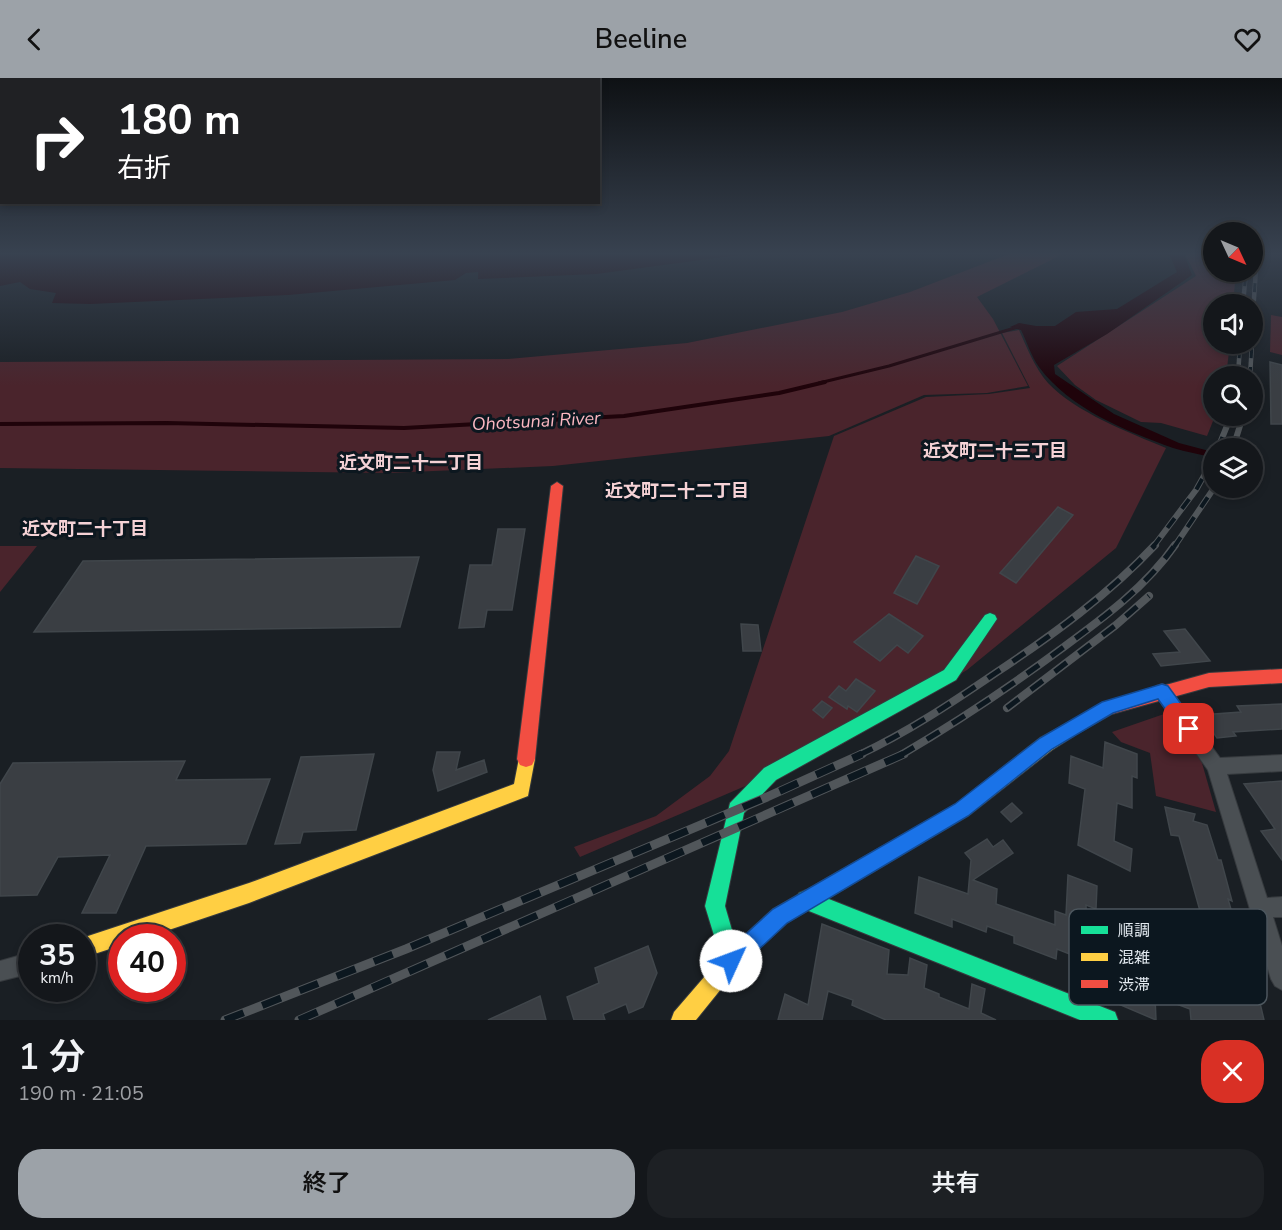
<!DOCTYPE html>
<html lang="ja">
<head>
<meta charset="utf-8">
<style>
	:root { --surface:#14171b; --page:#1d2024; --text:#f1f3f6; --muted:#9d9fa3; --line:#33363a; --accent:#9ca2a8 }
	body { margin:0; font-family:"Nunito Sans","Noto Sans JP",sans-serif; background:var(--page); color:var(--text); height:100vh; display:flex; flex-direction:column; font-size:22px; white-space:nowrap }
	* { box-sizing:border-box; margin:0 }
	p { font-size:20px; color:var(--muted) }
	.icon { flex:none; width:33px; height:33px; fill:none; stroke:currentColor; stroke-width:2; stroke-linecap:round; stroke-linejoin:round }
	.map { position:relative; height:942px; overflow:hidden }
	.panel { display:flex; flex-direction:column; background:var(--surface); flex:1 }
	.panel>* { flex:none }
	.banner { position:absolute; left:0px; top:0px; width:600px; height:126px; box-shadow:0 3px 9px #0003,0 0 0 2px var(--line); background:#202124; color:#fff; overflow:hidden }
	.needle { width:39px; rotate:134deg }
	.controls { position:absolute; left:1203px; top:144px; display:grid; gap:12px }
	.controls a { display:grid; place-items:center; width:60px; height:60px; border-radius:50%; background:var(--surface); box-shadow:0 3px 9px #0003,0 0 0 2px var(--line); font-size:30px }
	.speed { position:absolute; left:18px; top:846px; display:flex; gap:12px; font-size:30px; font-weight:700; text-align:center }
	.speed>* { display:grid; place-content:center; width:78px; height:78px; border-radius:50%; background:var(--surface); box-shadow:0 3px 9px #0003,0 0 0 2px var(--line); line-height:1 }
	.speed small { font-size:15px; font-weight:400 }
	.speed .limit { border:9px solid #d22; background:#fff; color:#111 }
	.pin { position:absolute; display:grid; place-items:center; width:51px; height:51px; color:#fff; margin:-26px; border-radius:12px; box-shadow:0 3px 9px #0006 }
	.me { position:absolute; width:66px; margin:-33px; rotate:47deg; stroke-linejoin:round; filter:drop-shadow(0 0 4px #0008) }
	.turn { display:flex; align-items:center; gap:21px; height:126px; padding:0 18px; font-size:27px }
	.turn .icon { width:78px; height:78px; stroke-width:2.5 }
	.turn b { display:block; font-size:42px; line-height:51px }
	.round { display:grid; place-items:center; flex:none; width:63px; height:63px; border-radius:24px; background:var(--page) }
	.summary { display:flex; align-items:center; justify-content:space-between; height:102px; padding:0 18px }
	h1 { font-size:36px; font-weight:600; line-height:45px }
	.button { display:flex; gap:12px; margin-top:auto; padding:12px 18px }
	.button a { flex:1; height:69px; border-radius:24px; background:var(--accent); color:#111; font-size:24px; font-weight:600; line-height:69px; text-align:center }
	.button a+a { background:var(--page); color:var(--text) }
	header { display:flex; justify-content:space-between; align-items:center; height:78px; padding:0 18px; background:var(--accent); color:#111; font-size:27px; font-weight:600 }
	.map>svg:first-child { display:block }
	.green { fill:#4a242c }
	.water { fill:#1f030a }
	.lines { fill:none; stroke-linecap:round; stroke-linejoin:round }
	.stream-far1 { stroke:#1f030a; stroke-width:3 }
	.stream { stroke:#1f030a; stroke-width:4 }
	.building { fill:#3a3e43; stroke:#40464b; stroke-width:1.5 }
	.street-casing { stroke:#363a3e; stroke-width:2 }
	.fast-casing { stroke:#363a3e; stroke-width:2 }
	.slow-casing { stroke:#363a3e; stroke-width:2 }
	.jam-casing { stroke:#363a3e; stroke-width:2 }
	.street { fill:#4a4f53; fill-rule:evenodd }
	.fast { fill:#16e098; fill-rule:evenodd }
	.slow { fill:#ffcf43; fill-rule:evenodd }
	.jam { fill:#f24e42; fill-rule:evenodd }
	.rail-far3-casing { stroke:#51565a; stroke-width:4.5 }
	.rail-far2-casing { stroke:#51565a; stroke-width:6 }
	.rail-far1-casing { stroke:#51565a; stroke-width:8 }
	.rail-casing { stroke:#51565a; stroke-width:9 }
	.rail-far3 { stroke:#0c171f; stroke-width:3; stroke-dasharray:9; stroke-linecap:butt }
	.rail-far2 { stroke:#0c171f; stroke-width:4; stroke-dasharray:12; stroke-linecap:butt }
	.rail-far1 { stroke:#0c171f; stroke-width:5; stroke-dasharray:15; stroke-linecap:butt }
	.rail { stroke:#0c171f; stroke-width:7; stroke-dasharray:20; stroke-linecap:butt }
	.route { fill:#1a73e8; stroke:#114b97; stroke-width:1.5 }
	.labels { text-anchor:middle; stroke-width:6; stroke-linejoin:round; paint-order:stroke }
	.water-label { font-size:18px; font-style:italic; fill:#fbb7c1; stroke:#0c171f }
	.neighbourhood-label { font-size:18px; font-weight:bold; fill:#f5d2d6; stroke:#0c171f }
	.key { fill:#0c171f; stroke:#4c565d; stroke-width:1.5 }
	.key-label { font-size:16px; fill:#e2e9ef }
</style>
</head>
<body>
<header><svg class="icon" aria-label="back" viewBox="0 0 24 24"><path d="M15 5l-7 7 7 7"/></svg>Beeline<svg class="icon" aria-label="heart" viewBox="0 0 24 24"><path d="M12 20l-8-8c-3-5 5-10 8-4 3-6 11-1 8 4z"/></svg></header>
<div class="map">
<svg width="1282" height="942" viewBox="0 0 1282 942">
	<rect width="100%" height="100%" fill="#1a1f24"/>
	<g class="green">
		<polygon points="1009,176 1063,176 977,219 993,241 1028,308 987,315 924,317 829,358 553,388 387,395 0,390 0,284 508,281 687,265 842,234 910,214"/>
		<polygon points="1185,176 1213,176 1214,194 1236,194 1233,226 1214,226 1214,266 1230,266 1226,298 1214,298 1215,338 1207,358 1161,345 1141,344 1096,322 1075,307 1057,288 1196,198"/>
		<polygon points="1271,237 1282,239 1282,277 1270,274"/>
		<path d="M1019 252C1027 270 1035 290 1048 305 1075 334 1130 355 1166 370L1116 470 967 592 841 667 580 779 574 769 656 738 710 698 729 673 834 358 926 319 989 316 1030 310 1002 255Z"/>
		<polygon points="0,468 37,468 0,514"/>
		<polygon points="1164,636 1171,638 1202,685 1216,734 1156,718 1150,675 1121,664 1112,654"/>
	</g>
	<g class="water">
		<polygon points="0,176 746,176 596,196 478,201 478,194 466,195 455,202 288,217 90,226 52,225 56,215 30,211 20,204 0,208"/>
		<path d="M1169 176H1184L1192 197 1107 256 1054 287 1055 296 1114 336 1179 365 1213 374V380C1200 376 1186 374 1173 370 1126 353 1070 331 1039 289 1031 278 1027 264 1021 252L1010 249 1019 245 1036 248H1055L1076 234 1117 231 1177 194Z"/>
	</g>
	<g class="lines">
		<polyline class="stream-far1" points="819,305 889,288 1018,249"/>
		<polyline class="stream" points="0,346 167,345 404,350 624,338 779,315 825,304"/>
	</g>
	<g class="building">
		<polygon points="1270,284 1282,287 1282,346 1271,346"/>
		<polygon points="1058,429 1073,437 1016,505 1000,495"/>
		<polygon points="498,451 525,451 512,532 487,532 484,549 459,550 470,487 492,487"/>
		<polygon points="916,478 939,488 917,526 894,515"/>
		<polygon points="419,479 400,549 34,554 83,483"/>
		<polygon points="889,536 923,558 908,575 897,567 880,583 854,564"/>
		<polygon points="741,546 758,547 761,573 743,573"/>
		<polygon points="1185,551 1210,583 1161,588 1153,576 1180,574 1164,553"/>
		<polygon points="856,601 875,613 857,634 848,628 847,631 829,619 839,608 846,613"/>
		<polygon points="822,623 832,630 823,640 813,632"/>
		<polygon points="1282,626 1282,651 1233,654 1236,658 1217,660 1201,637 1241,634 1237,628"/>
		<polygon points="1105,664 1137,676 1137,700 1132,698 1132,730 1117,725 1114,763 1132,771 1130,793 1078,767 1085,711 1069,705 1071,678 1103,690"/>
		<polygon points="437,674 460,674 456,692 484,682 487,694 438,713 433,692"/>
		<polygon points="374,676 356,752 303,754 300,765 275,766 301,679"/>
		<polygon points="185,683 176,702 270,701 246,766 146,768 116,835 82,835 110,777 58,779 37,817 0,818 0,706 13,685"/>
		<polygon points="1282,703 1282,782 1261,753 1275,751 1244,706"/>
		<polygon points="1012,725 1022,735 1011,744 1001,734"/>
		<polygon points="1165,729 1195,736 1193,743 1207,747 1218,782 1221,782 1232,823 1228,821 1243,873 1258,877 1266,911 1256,908 1264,942 1191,942 1190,931 1155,918 1156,942 1109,922 1108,894 1095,889 1095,886 1057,871 1056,881 1014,865 1014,858 987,848 986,854 952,841 952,849 915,835 919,799 968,816 971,782 965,775 987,761 993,769 1003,762 1013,775 973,802 997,811 996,826 1055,847 1055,833 1066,837 1068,797 1097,808 1096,831 1086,827 1087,855 1182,891 1183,899 1232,918 1219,861 1207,858 1179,758 1171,757"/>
		<polygon points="822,846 889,872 887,896 908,897 910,880 927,887 924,910 939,916 939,919 969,931 972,906 985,911 981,935 996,942 886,942 852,927 853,922 828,913 822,942 778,942 785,916 808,927"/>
		<polygon points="648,868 657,895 643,929 629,935 626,926 603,936 605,942 574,942 567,919 599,905 595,890"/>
		<polygon points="540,918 546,942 488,942"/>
	</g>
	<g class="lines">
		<g class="street-casing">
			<g id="street">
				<polygon points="1162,606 1168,608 1220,680 1282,677 1282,693 1227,696 1267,820 1282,819 1282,839 1273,839 1282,868 1282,912 1275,908 1271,901 1208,692 1156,618 1154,613 1156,608"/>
				<polygon points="32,874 32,895 0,903 0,883"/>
			</g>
		</g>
		<g class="fast-casing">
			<g id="fast">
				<polygon points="990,535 995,537 997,541 956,602 776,702 744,735 725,828 741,883 738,890 731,893 724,890 705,828 730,725 764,690 944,592 985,537"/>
				<polygon points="806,812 1115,934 1118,942 1080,942 799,829 796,822 799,815"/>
			</g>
		</g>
		<g class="slow-casing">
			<g id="slow">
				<polygon points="1068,645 1074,648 1076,653 1074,658 1052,672 968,738 787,845 738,890 696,942 671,942 674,934 724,876 773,831 956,726 1040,660"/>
				<polygon points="526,673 532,675 535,681 528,718 249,825 145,860 122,860 122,867 82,880 82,860 249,805 514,706 520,675"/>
			</g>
		</g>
		<g class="jam-casing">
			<g id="jam">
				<polygon points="557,404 563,408 535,681 532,687 526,689 520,687 517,681 551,408"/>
				<polygon points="1282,591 1282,605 1209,609 1112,636 1068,661 1062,658 1060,653 1062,648 1108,623 1209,595"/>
			</g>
		</g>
		<use href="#street" class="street"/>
		<use href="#fast" class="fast"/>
		<use href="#slow" class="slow"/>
		<use href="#jam" class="jam"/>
		<g class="rail-far3-casing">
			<g id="rail-far3">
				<polyline points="1243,226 1246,194"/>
				<polyline points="1252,250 1257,176"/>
				<polyline points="1238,298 1240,266"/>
				<polyline points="1250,298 1252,266"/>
			</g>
		</g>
		<g class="rail-far2-casing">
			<g id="rail-far2">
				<polyline points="1218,370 1231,338"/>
				<polyline points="1233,370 1243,338"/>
				<polyline points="1153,469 1196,412 1214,380"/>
				<polyline points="1174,469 1214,410"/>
			</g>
		</g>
		<g class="rail-far1-casing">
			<g id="rail-far1">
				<polyline points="1007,630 1116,547 1149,518"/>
				<path d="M859 677C908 654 953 624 997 594 1054 556 1108 517 1155 467"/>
				<path d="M901 677C957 644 1008 610 1061 571 1102 541 1146 509 1175 467"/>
			</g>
		</g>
		<g class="rail-casing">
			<g id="rail">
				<polyline points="225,942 406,871 767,719 862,676"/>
				<polyline points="299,942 904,676"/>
			</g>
		</g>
		<use href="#rail-far3" class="rail-far3"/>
		<use href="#rail-far2" class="rail-far2"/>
		<use href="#rail-far1" class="rail-far1"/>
		<use href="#rail" class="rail"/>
	</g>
	<linearGradient id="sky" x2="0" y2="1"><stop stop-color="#0e1114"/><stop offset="0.57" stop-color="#384250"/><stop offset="1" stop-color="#384250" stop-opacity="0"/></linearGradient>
	<rect width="1282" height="308" fill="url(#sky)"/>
	<polygon class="route" points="1162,606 1168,608 1195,645 1197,651 1195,656 1189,658 1183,656 1158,621 1113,635 1052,671 968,738 787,845 738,891 731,894 724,891 720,883 724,876 773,831 955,726 1040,660 1102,624"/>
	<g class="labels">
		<g class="water-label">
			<text transform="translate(536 343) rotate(-3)" y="6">Ohotsunai River</text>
		</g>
		<g class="neighbourhood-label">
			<text x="995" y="379">近文町二十三丁目</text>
			<text x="411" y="391">近文町二十一丁目</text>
			<text x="677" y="419">近文町二十二丁目</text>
			<text x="85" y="457">近文町二十丁目</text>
		</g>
	</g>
	<rect x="1069" y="831" width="198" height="96" rx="9" class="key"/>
	<rect x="1081" y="848" width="27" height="8" fill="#16e098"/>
	<rect x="1081" y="875" width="27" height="8" fill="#ffcf43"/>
	<rect x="1081" y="902" width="27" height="8" fill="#f24e42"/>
	<g class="key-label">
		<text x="1118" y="858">順調</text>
		<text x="1118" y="885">混雑</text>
		<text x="1118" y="912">渋滞</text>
	</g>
</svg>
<div class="controls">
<a><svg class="needle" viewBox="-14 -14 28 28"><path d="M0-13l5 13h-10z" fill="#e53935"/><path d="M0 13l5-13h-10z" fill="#9d9fa3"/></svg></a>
<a><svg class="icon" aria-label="sound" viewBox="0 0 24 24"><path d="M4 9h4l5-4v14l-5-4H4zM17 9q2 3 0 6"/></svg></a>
<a><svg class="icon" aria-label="search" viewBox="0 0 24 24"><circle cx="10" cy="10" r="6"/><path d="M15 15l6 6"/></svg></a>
<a><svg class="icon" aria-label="layers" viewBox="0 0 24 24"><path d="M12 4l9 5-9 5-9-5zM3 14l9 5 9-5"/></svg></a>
</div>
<div class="speed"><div>35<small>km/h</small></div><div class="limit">40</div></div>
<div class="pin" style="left:1189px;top:651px;background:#d93025"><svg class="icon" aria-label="arrive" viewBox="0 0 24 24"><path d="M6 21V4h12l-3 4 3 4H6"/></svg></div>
<svg class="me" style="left:731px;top:883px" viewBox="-20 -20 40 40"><circle r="19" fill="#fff"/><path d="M0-13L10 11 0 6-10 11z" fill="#1a73e8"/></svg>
<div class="banner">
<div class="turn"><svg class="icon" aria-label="right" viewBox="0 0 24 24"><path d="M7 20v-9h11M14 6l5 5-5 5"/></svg><div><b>180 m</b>右折</div></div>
</div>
</div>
<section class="panel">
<div class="summary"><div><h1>1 分</h1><p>190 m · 21:05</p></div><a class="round" style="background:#d93025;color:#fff"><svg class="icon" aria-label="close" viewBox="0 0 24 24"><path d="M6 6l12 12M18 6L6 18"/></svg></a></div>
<div class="button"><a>終了</a><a>共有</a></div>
</section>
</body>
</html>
